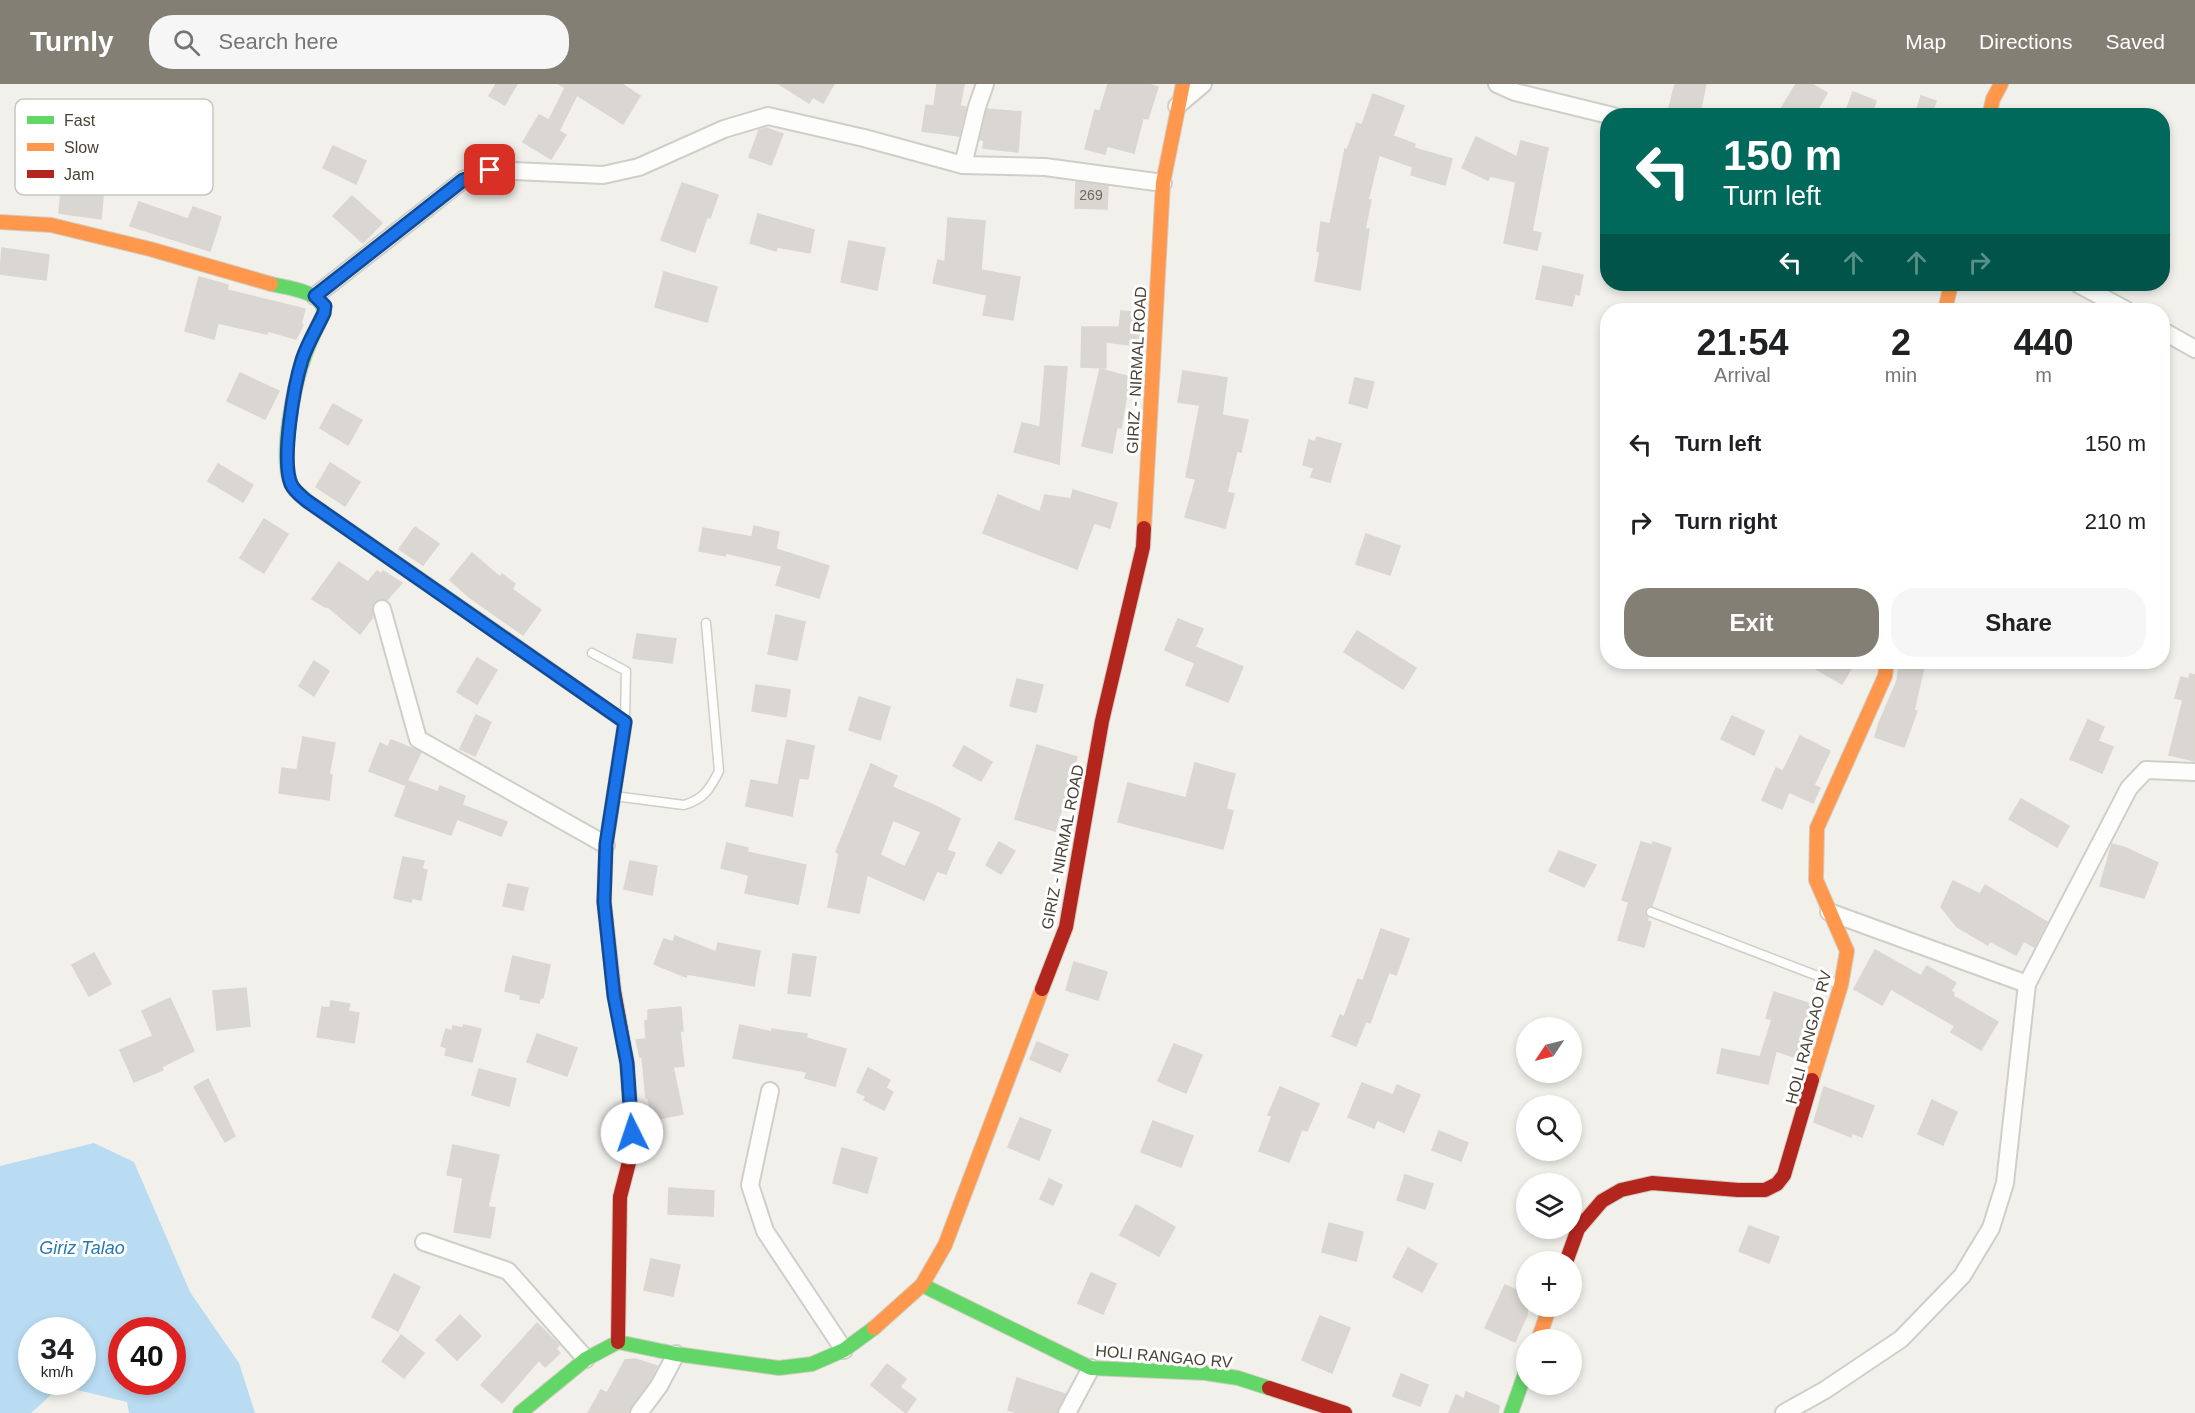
<!DOCTYPE html>
<html lang="en">
<head>
<meta charset="utf-8">
<style>
	:root { --surface:#fff; --page:#f6f6f6; --text:#202124; --muted:#757577; --accent:#847f75 }
	body { margin:0; font-family:Helvetica,sans-serif; background:var(--page); color:var(--text); height:100vh; display:flex; flex-direction:column; font-size:22px; white-space:nowrap }
	* { box-sizing:border-box; margin:0 }
	p { font-size:20px; color:var(--muted) }
	.icon { flex:none; width:33px; height:33px; fill:none; stroke:currentColor; stroke-width:2; stroke-linecap:round; stroke-linejoin:round }
	.map { position:relative; flex:1; overflow:hidden }
	.details { position:absolute; left:1600px; top:219px; width:570px; height:366px; display:flex; flex-direction:column; background:var(--surface); border-radius:24px; box-shadow:0 3px 9px #0003 }
	.details>* { flex:none }
	.hud { position:absolute; left:1600px; top:24px; width:570px; height:183px; border-radius:24px; box-shadow:0 3px 9px #0003; background:#00695c; color:#fff; overflow:hidden }
	.needle { width:39px; rotate:235deg }
	.tools { position:absolute; left:1516px; top:933px; display:grid; gap:12px }
	.tools a { display:grid; place-items:center; width:66px; height:66px; border-radius:50%; background:var(--surface); box-shadow:0 3px 9px #0003; font-size:30px }
	.speed { position:absolute; left:18px; top:1233px; display:flex; gap:12px; font-size:30px; font-weight:700; text-align:center }
	.speed>* { display:grid; place-content:center; width:78px; height:78px; border-radius:50%; background:var(--surface); box-shadow:0 3px 9px #0003; line-height:1 }
	.speed small { font-size:15px; font-weight:400 }
	.speed .limit { border:9px solid #d22; background:#fff; color:#111 }
	.pin { position:absolute; display:grid; place-items:center; width:51px; height:51px; color:#fff; margin:-26px; border-radius:12px; box-shadow:0 3px 9px #0006 }
	.me { position:absolute; width:66px; margin:-33px; rotate:356deg; stroke-linejoin:round; filter:drop-shadow(0 0 4px #0008) }
	.turn { display:flex; align-items:center; gap:21px; height:126px; padding:0 24px; font-size:27px }
	.turn .icon { width:78px; height:78px; stroke-width:2.5 }
	.turn b { display:block; font-size:42px; line-height:51px }
	.lanes { display:flex; align-items:center; height:57px; padding:0 24px; background:#0003; justify-content:center; gap:30px; direction:ltr }
	.lanes .off { opacity:.35 }
	.eta { display:flex; justify-content:space-evenly; align-items:center; height:102px; text-align:center }
	.eta b { font-size:36px; font-weight:700; line-height:42px }
	.primary-button { display:flex; gap:12px; margin-top:auto; padding:12px 24px }
	.primary-button a { flex:1; height:69px; border-radius:24px; background:var(--accent); color:#fff; font-size:24px; font-weight:700; line-height:69px; text-align:center }
	.primary-button a+a { background:var(--page); color:var(--text) }
	ul { padding:0; list-style:none }
	li { display:flex; align-items:center; gap:18px; height:78px; padding:0 24px }
	li div { flex:1 }
	li b { display:block; font-size:22px }
	li em { font-style:normal }
	header { display:flex; align-items:center; gap:36px; box-sizing:border-box; height:84px; padding:0 30px; background:var(--accent); color:#fff }
	header strong { font-size:28px }
	nav { display:flex; gap:33px; margin-inline-start:auto; font-size:21px }
	.search { width:420px; height:54px; background:var(--page); display:flex; align-items:center; gap:15px; box-sizing:border-box; padding:0 21px; border-radius:24px; color:var(--muted); font-size:22px }
	.map>svg:first-child { display:block }
	.water { fill:#b9dcf3; fill-rule:evenodd }
	.building { fill:#dad7d2; stroke:#dad7d1; stroke-width:1.5; fill-rule:evenodd }
	.lines { fill:none; stroke-linecap:round; stroke-linejoin:round }
	.lane-casing { stroke:#d0cec8; stroke-width:11 }
	.street-casing { stroke:#d0cec8; stroke-width:20 }
	.fast-casing { stroke:#d2cdc2; stroke-width:16 }
	.slow-casing { stroke:#d2cdc2; stroke-width:16 }
	.jam-casing { stroke:#d2cdc2; stroke-width:16 }
	.lane { stroke:#fdfdfc; stroke-width:8 }
	.street { stroke:#fdfdfc; stroke-width:16 }
	.fast { stroke:#63d668; stroke-width:14 }
	.slow { stroke:#ff974d; stroke-width:14 }
	.jam { stroke:#b3261e; stroke-width:14 }
	.route-casing { stroke:#114b97; stroke-width:15 }
	.route { stroke:#1a73e8; stroke-width:10 }
	.labels { text-anchor:middle; stroke-width:6; stroke-linejoin:round; paint-order:stroke }
	.number-label { font-size:14px; fill:#6f695e }
	.street-label { font-size:16px; fill:#494236; stroke:#fff }
	.water-label { font-size:18px; font-style:italic; fill:#257ab5; stroke:#fff }
	.key { fill:#fff; stroke:#c8c6c3; stroke-width:1.5 }
	.key-label { font-size:16px; fill:#494236 }
</style>
</head>
<body>
<header>
<strong>Turnly</strong>
<div class="search"><svg class="icon" aria-label="search" viewBox="0 0 24 24"><circle cx="10" cy="10" r="6"/><path d="M15 15l6 6"/></svg>Search here</div>
<nav><a>Map</a><a>Directions</a><a>Saved</a></nav>
</header>
<div class="map">
<svg width="2195" height="1329" viewBox="0 0 2195 1329">
	<rect width="100%" height="100%" fill="#f2f0eb"/>
	<path class="water" d="M94 1059 134 1078 190 1208 239 1279 255 1329H129L127 1318 61 1302 31 1329H0V1082ZM32 1246H82V1298H32ZM172 1246V1298H122V1246Z"/>
	<g class="building">
		<polygon points="496,0 517,0 505,21 489,12"/>
		<polygon points="559,0 622,0 640,12 623,40 577,11 559,47 566,51 551,75 523,58 539,31 549,36 565,4"/>
		<polygon points="779,0 834,0 823,19 813,13 809,19"/>
		<polygon points="937,0 964,0 960,22 966,23 959,52 922,47 926,21 934,22"/>
		<polygon points="1108,0 1148,0 1158,3 1148,35 1143,34 1134,69 1107,62 1105,70 1085,65 1095,26 1100,27"/>
		<polygon points="1675,0 1706,0 1699,32 1667,32"/>
		<polygon points="1796,0 1812,0 1827,9 1814,32 1792,32 1781,25"/>
		<polygon points="1853,8 1876,17 1871,32 1844,32"/>
		<polygon points="1373,10 1404,22 1393,52 1415,60 1414,64 1452,75 1445,101 1411,91 1413,83 1379,71 1368,116 1371,116 1365,145 1369,145 1360,206 1315,197 1320,168 1317,167 1321,138 1330,140 1345,65 1347,66 1357,39 1362,41"/>
		<polygon points="1921,12 1936,17 1931,32 1915,32"/>
		<polygon points="987,25 1021,28 1018,68 983,64 984,56 980,56"/>
		<polygon points="766,44 783,50 771,81 749,73 759,46"/>
		<polygon points="1476,53 1517,73 1521,57 1548,64 1532,147 1541,149 1537,166 1504,159 1516,98 1490,92 1488,96 1462,84"/>
		<polygon points="333,62 366,77 356,100 323,84"/>
		<polygon points="1076,98 1108,102 1107,125 1075,124"/>
		<polygon points="62,99 104,103 101,135 59,129"/>
		<polygon points="682,99 718,111 710,134 707,133 695,168 661,156"/>
		<polygon points="352,112 382,139 363,159 333,132"/>
		<polygon points="139,118 188,135 193,123 221,133 210,167 130,142"/>
		<polygon points="758,130 814,146 810,169 777,163 776,167 750,159"/>
		<polygon points="948,134 985,137 981,186 1020,193 1013,236 983,231 987,211 933,199 938,176 945,178"/>
		<polygon points="849,157 885,164 877,206 841,198"/>
		<polygon points="2,164 49,171 46,196 0,190"/>
		<polygon points="1543,182 1583,191 1579,211 1575,210 1572,222 1536,215"/>
		<polygon points="664,188 717,203 707,238 655,223"/>
		<polygon points="199,193 228,201 227,206 305,225 301,240 303,241 296,255 268,247 267,250 218,239 214,255 185,247"/>
		<polygon points="1121,227 1142,229 1138,262 1106,258 1106,284 1081,283 1082,243 1119,243"/>
		<polygon points="1045,282 1067,283 1059,380 1014,368 1022,339 1040,343"/>
		<polygon points="1100,285 1130,293 1121,344 1117,343 1112,369 1082,362"/>
		<polygon points="1183,287 1227,294 1222,331 1248,336 1241,368 1237,367 1227,408 1234,410 1225,444 1185,433 1196,395 1186,393 1200,321 1178,318"/>
		<polygon points="240,289 279,307 265,335 227,317"/>
		<polygon points="1355,294 1374,298 1367,324 1349,319"/>
		<polygon points="333,320 362,336 348,361 320,344"/>
		<polygon points="1317,353 1341,360 1330,398 1311,393 1314,384 1303,381 1309,356 1315,358"/>
		<polygon points="330,379 360,398 345,422 316,403"/>
		<polygon points="218,380 253,401 243,418 208,397"/>
		<polygon points="1073,406 1117,419 1110,444 1094,439 1077,485 983,449 998,411 1040,428 1045,411 1071,415"/>
		<polygon points="264,435 288,450 264,489 240,474"/>
		<polygon points="754,442 779,448 776,465 829,482 819,514 776,501 782,482 726,469 725,472 699,467 703,444 752,453"/>
		<polygon points="415,443 439,460 423,481 399,465"/>
		<polygon points="1366,450 1400,462 1390,491 1356,480"/>
		<polygon points="472,469 500,493 502,490 515,500 512,505 541,526 523,551 469,513 450,496"/>
		<polygon points="339,478 368,498 377,487 381,490 383,487 402,499 387,516 380,515 374,518 372,523 373,533 360,550 328,523 325,523 312,515"/>
		<polygon points="776,531 805,538 797,576 768,570"/>
		<polygon points="1178,535 1203,545 1195,563 1243,583 1228,618 1186,601 1195,579 1165,566"/>
		<polygon points="1357,547 1416,584 1403,605 1344,568"/>
		<polygon points="637,550 676,555 672,579 633,574"/>
		<polygon points="477,574 497,586 477,620 457,608"/>
		<polygon points="314,577 329,587 314,612 299,602"/>
		<polygon points="1804,578 1855,578 1842,600"/>
		<polygon points="1900,578 1924,583 1914,626 1917,627 1904,663 1875,653 1879,639 1897,597"/>
		<polygon points="2190,590 2195,591 2195,677 2169,671 2183,616 2175,614 2181,593 2189,595"/>
		<polygon points="1017,595 1043,601 1036,628 1010,622"/>
		<polygon points="756,601 790,606 786,633 752,627"/>
		<polygon points="859,613 890,623 880,656 849,646"/>
		<polygon points="476,631 491,638 475,672 460,665"/>
		<polygon points="1732,632 1764,647 1754,671 1721,655"/>
		<polygon points="2088,636 2104,643 2098,657 2113,663 2102,689 2070,675"/>
		<polygon points="1800,652 1830,667 1814,701 1820,704 1813,719 1789,708 1782,725 1762,716 1776,684 1783,687"/>
		<polygon points="303,653 335,659 329,690 332,691 329,716 279,709 282,684 297,686"/>
		<polygon points="391,656 421,668 405,701 369,687 380,659 388,663"/>
		<polygon points="787,656 814,662 808,695 799,694 792,732 746,722 751,696 778,701"/>
		<polygon points="1037,661 1077,673 1055,747 1015,735"/>
		<polygon points="964,662 992,678 981,697 953,682"/>
		<polygon points="1195,679 1235,690 1226,725 1233,727 1223,765 1118,738 1128,699 1186,714"/>
		<path d="M871 680 897 692 892 703 940 724 960 735 947 766 955 769 946 790 937 787 924 816 867 791 859 829 828 823 839 770 836 768ZM893 736 921 748 905 783 880 771Z"/>
		<polygon points="408,697 438,708 440,702 465,712 462,721 507,738 501,752 457,735 451,751 395,732"/>
		<polygon points="2021,715 2069,742 2057,763 2009,735"/>
		<polygon points="999,758 1015,767 1001,790 986,781"/>
		<polygon points="1641,758 1652,761 1653,758 1671,764 1652,822 1647,823 1645,826 1648,834 1647,837 1651,838 1644,863 1618,856 1629,818 1622,816"/>
		<polygon points="727,759 748,764 747,768 806,781 798,820 745,809 749,791 721,784"/>
		<polygon points="2112,760 2126,764 2158,779 2144,814 2100,802"/>
		<polygon points="1559,767 1596,781 1584,803 1549,787"/>
		<polygon points="403,773 424,777 422,785 427,786 421,816 412,814 411,818 394,814"/>
		<polygon points="630,777 657,782 652,811 624,805"/>
		<polygon points="1953,797 1980,810 1985,801 2047,838 2034,863 2024,857 2016,871 1990,857 1988,861 1957,843 1941,823"/>
		<polygon points="508,800 528,804 523,826 503,822"/>
		<polygon points="1381,845 1409,855 1396,891 1389,888 1370,939 1366,937 1356,962 1332,952 1340,931 1344,933 1358,895 1363,897"/>
		<polygon points="675,852 716,868 718,859 760,867 754,902 687,890 686,893 654,880 664,855 673,858"/>
		<polygon points="1875,866 1921,892 1927,882 1956,899 1951,907 1954,909 1953,912 1998,938 1981,966 1951,948 1955,942 1891,905 1882,921 1854,905"/>
		<polygon points="94,869 111,900 89,912 72,881"/>
		<polygon points="793,870 816,873 810,912 788,909"/>
		<polygon points="513,872 550,881 543,914 540,914 539,919 520,915 521,911 505,907"/>
		<polygon points="1074,878 1107,888 1098,916 1066,906"/>
		<polygon points="246,904 250,942 217,946 213,907"/>
		<polygon points="1774,908 1820,923 1804,976 1776,967 1768,1000 1717,989 1722,965 1760,973 1772,936 1766,934"/>
		<polygon points="170,914 194,967 161,983 163,986 134,998 120,966 153,952 142,927"/>
		<polygon points="331,917 350,920 348,927 359,929 354,959 317,953 322,923 330,924"/>
		<polygon points="681,923 683,947 680,947 684,982 673,983 683,1030 653,1036 648,1014 646,1014 642,973 640,973 636,956 646,955 645,937 648,936 648,926"/>
		<polygon points="464,941 481,945 472,978 445,971 447,964 441,962 446,945 452,947 453,942 463,944"/>
		<polygon points="740,941 772,948 772,945 807,950 806,954 846,965 835,1002 805,994 807,988 733,974"/>
		<polygon points="537,950 577,964 567,992 527,978"/>
		<polygon points="1037,958 1068,971 1060,988 1030,975"/>
		<polygon points="1174,960 1202,971 1186,1009 1158,997"/>
		<polygon points="868,984 890,996 886,1004 893,1008 884,1026 864,1016 866,1012 857,1008"/>
		<polygon points="479,985 516,995 509,1022 472,1011"/>
		<polygon points="208,995 235,1052 225,1058 194,1003"/>
		<polygon points="1362,999 1393,1011 1397,1001 1420,1011 1404,1048 1377,1036 1374,1044 1348,1033"/>
		<polygon points="1280,1003 1319,1020 1307,1047 1302,1045 1289,1078 1259,1067 1272,1032 1268,1031"/>
		<polygon points="1824,1003 1874,1022 1862,1053 1852,1049 1851,1053 1814,1038"/>
		<polygon points="1932,1016 1957,1028 1943,1061 1918,1050"/>
		<polygon points="1020,1034 1051,1046 1039,1076 1008,1063"/>
		<polygon points="1153,1037 1193,1052 1181,1083 1141,1068"/>
		<polygon points="1439,1047 1468,1059 1461,1077 1432,1066"/>
		<polygon points="453,1061 499,1071 488,1123 495,1124 490,1154 454,1148 463,1094 447,1091"/>
		<polygon points="842,1064 877,1074 867,1109 833,1099"/>
		<polygon points="1405,1091 1433,1100 1425,1125 1397,1116"/>
		<polygon points="1049,1095 1062,1101 1053,1121 1040,1115"/>
		<polygon points="669,1104 714,1107 713,1132 668,1130"/>
		<polygon points="1136,1121 1175,1143 1159,1172 1120,1151"/>
		<polygon points="1329,1139 1363,1148 1356,1177 1322,1168"/>
		<polygon points="1749,1142 1779,1153 1769,1179 1739,1167"/>
		<polygon points="1408,1164 1437,1180 1422,1208 1393,1193"/>
		<polygon points="651,1175 680,1181 673,1212 644,1206"/>
		<polygon points="1091,1189 1116,1200 1103,1230 1078,1219"/>
		<polygon points="394,1190 420,1203 398,1247 372,1233"/>
		<polygon points="1505,1201 1527,1211 1527,1231 1515,1258 1485,1244"/>
		<polygon points="460,1231 481,1252 457,1276 436,1256"/>
		<polygon points="1320,1232 1350,1244 1332,1289 1302,1276"/>
		<polygon points="537,1239 559,1261 556,1265 560,1269 545,1283 539,1276 502,1319 481,1301"/>
		<polygon points="401,1251 424,1269 404,1294 382,1277"/>
		<polygon points="635,1275 657,1282 650,1296 631,1323 629,1329 588,1329 601,1306 607,1309 625,1276"/>
		<polygon points="887,1280 906,1295 900,1303 916,1315 906,1329 871,1301"/>
		<polygon points="1401,1290 1428,1301 1420,1322 1393,1312"/>
		<polygon points="1017,1294 1065,1310 1057,1329 1018,1329 1008,1326"/>
		<polygon points="1466,1308 1499,1322 1498,1329 1449,1329 1456,1311 1464,1315"/>
	</g>
	<g class="lines">
		<g class="lane-casing">
			<g id="lane">
				<polyline points="592,569 626,587 625,635"/>
				<path d="M614 712 684 721C704 715 710 705 719 687L706 539"/>
				<polyline points="1651,828 1841,901"/>
			</g>
		</g>
		<g class="street-casing">
			<g id="street">
				<polyline points="1497,0 1515,8 1613,32"/>
				<polyline points="1177,22 1203,0"/>
				<polyline points="963,81 977,23 985,0"/>
				<polyline points="2078,200 2126,226"/>
				<polyline points="315,212 463,96 490,86 603,91 639,83 724,45 768,32 864,54 963,81 1045,83 1163,99"/>
				<polyline points="2163,247 2195,265"/>
				<polyline points="382,525 418,655 606,761"/>
				<polyline points="1829,828 2027,900"/>
				<polyline points="770,1007 750,1101 765,1147 844,1266"/>
				<polyline points="424,1158 508,1187 586,1275"/>
				<polyline points="639,1329 659,1302 676,1270"/>
				<polyline points="1067,1329 1091,1284"/>
				<polyline points="1784,1329 1825,1306 1901,1255 1962,1192 1991,1144 2005,1099 2027,900 2129,704 2146,686 2195,688"/>
			</g>
		</g>
		<g class="fast-casing">
			<g id="fast">
				<path d="M271 200C288 204 324 207 324 229 317 243 310 257 305 271 294 300 279 372 291 400 294 407 302 412 307 417L476 534"/>
				<polyline points="922,1201 1091,1284 1205,1289 1238,1294 1269,1304"/>
				<polyline points="520,1329 586,1275 618,1258 676,1270 779,1284 812,1280 844,1266 874,1244"/>
				<polyline points="1511,1329 1527,1284"/>
			</g>
		</g>
		<g class="slow-casing">
			<g id="slow">
				<polyline points="1989,32 1993,15 2001,0"/>
				<polyline points="0,138 51,141 150,165 271,200"/>
				<polyline points="1945,226 1951,200"/>
				<polyline points="1144,444 1163,99 1183,0"/>
				<polyline points="476,534 625,638 606,761 604,817 614,907"/>
				<polyline points="1812,996 1841,901 1847,867 1816,796 1817,744 1885,592 1887,578"/>
				<polyline points="874,1244 922,1201 945,1161 1042,905"/>
				<polyline points="1538,1256 1550,1222"/>
			</g>
		</g>
		<g class="jam-casing">
			<g id="jam">
				<polyline points="1042,905 1066,843 1102,637 1143,463 1144,444"/>
				<polyline points="614,907 627,979 633,1063 620,1113 618,1258"/>
				<polyline points="1566,1178 1578,1145 1602,1117 1621,1106 1652,1099 1738,1106 1765,1106 1777,1100 1784,1091 1812,996"/>
				<polyline points="1269,1304 1345,1329"/>
			</g>
		</g>
		<use href="#lane" class="lane"/>
		<use href="#street" class="street"/>
		<use href="#fast" class="fast"/>
		<use href="#slow" class="slow"/>
		<use href="#jam" class="jam"/>
	</g>
	<g class="lines">
		<g class="route-casing">
			<path id="route" d="M490 86 463 96 315 212 325 222 324 229C317 244 307 260 302 276 294 302 281 376 291 400 294 407 301 412 307 417L625 638 606 760 604 818 614 912 627 979 632 1049"/>
		</g>
		<use href="#route" class="route"/>
	</g>
	<g class="labels">
		<g class="number-label">
			<text x="1091" y="116">269</text>
		</g>
		<g class="street-label">
			<text transform="translate(1136 286) rotate(-87)" y="6">GIRIZ - NIRMAL ROAD</text>
			<text transform="translate(1062 763) rotate(-79)" y="6">GIRIZ - NIRMAL ROAD</text>
			<text transform="translate(1808 953) rotate(-75)" y="6">HOLI RANGAO RV</text>
			<text transform="translate(1164 1272) rotate(5)" y="6">HOLI RANGAO RV</text>
		</g>
		<g class="water-label">
			<text x="82" y="1170">Giriz Talao</text>
		</g>
	</g>
	<rect x="15" y="15" width="198" height="96" rx="9" class="key"/>
	<rect x="27" y="32" width="27" height="8" fill="#63d668"/>
	<rect x="27" y="59" width="27" height="8" fill="#ff974d"/>
	<rect x="27" y="86" width="27" height="8" fill="#b3261e"/>
	<g class="key-label">
		<text x="64" y="42">Fast</text>
		<text x="64" y="69">Slow</text>
		<text x="64" y="96">Jam</text>
	</g>
</svg>
<div class="tools">
<a><svg class="needle" viewBox="-14 -14 28 28"><path d="M0-13l5 13h-10z" fill="#e53935"/><path d="M0 13l5-13h-10z" fill="#757577"/></svg></a>
<a><svg class="icon" aria-label="search" viewBox="0 0 24 24"><circle cx="10" cy="10" r="6"/><path d="M15 15l6 6"/></svg></a>
<a><svg class="icon" aria-label="layers" viewBox="0 0 24 24"><path d="M12 4l9 5-9 5-9-5zM3 14l9 5 9-5"/></svg></a>
<a>+</a>
<a>−</a>
</div>
<div class="speed"><div>34<small>km/h</small></div><div class="limit">40</div></div>
<div class="pin" style="left:490px;top:86px;background:#d93025"><svg class="icon" aria-label="arrive" viewBox="0 0 24 24"><path d="M6 21V4h12l-3 4 3 4H6"/></svg></div>
<svg class="me" style="left:632px;top:1049px" viewBox="-20 -20 40 40"><circle r="19" fill="#fff"/><path d="M0-13L10 11 0 6-10 11z" fill="#1a73e8"/></svg>
<div class="hud">
<div class="turn"><svg class="icon" aria-label="left" viewBox="0 0 24 24"><path d="M17 20v-9H6M10 6l-5 5 5 5"/></svg><div><b>150 m</b>Turn left</div></div>
<div class="lanes"><svg class="icon" aria-label="left" viewBox="0 0 24 24"><path d="M17 20v-9H6M10 6l-5 5 5 5"/></svg><svg class="icon off" aria-label="ahead" viewBox="0 0 24 24"><path d="M12 20V5M6 11l6-6 6 6"/></svg><svg class="icon off" aria-label="ahead" viewBox="0 0 24 24"><path d="M12 20V5M6 11l6-6 6 6"/></svg><svg class="icon off" aria-label="right" viewBox="0 0 24 24"><path d="M7 20v-9h11M14 6l5 5-5 5"/></svg></div>
</div>
<section class="details">
<div class="eta">
<div><b>21:54</b><p>Arrival</p></div>
<div><b>2</b><p>min</p></div>
<div><b>440</b><p>m</p></div>
</div>
<ul>
<li><svg class="icon" aria-label="left" viewBox="0 0 24 24"><path d="M17 20v-9H6M10 6l-5 5 5 5"/></svg><div><b>Turn left</b></div><em>150 m</em></li>
<li><svg class="icon" aria-label="right" viewBox="0 0 24 24"><path d="M7 20v-9h11M14 6l5 5-5 5"/></svg><div><b>Turn right</b></div><em>210 m</em></li>
</ul>
<div class="primary-button"><a>Exit</a><a>Share</a></div>
</section>
</div>
</body>
</html>
